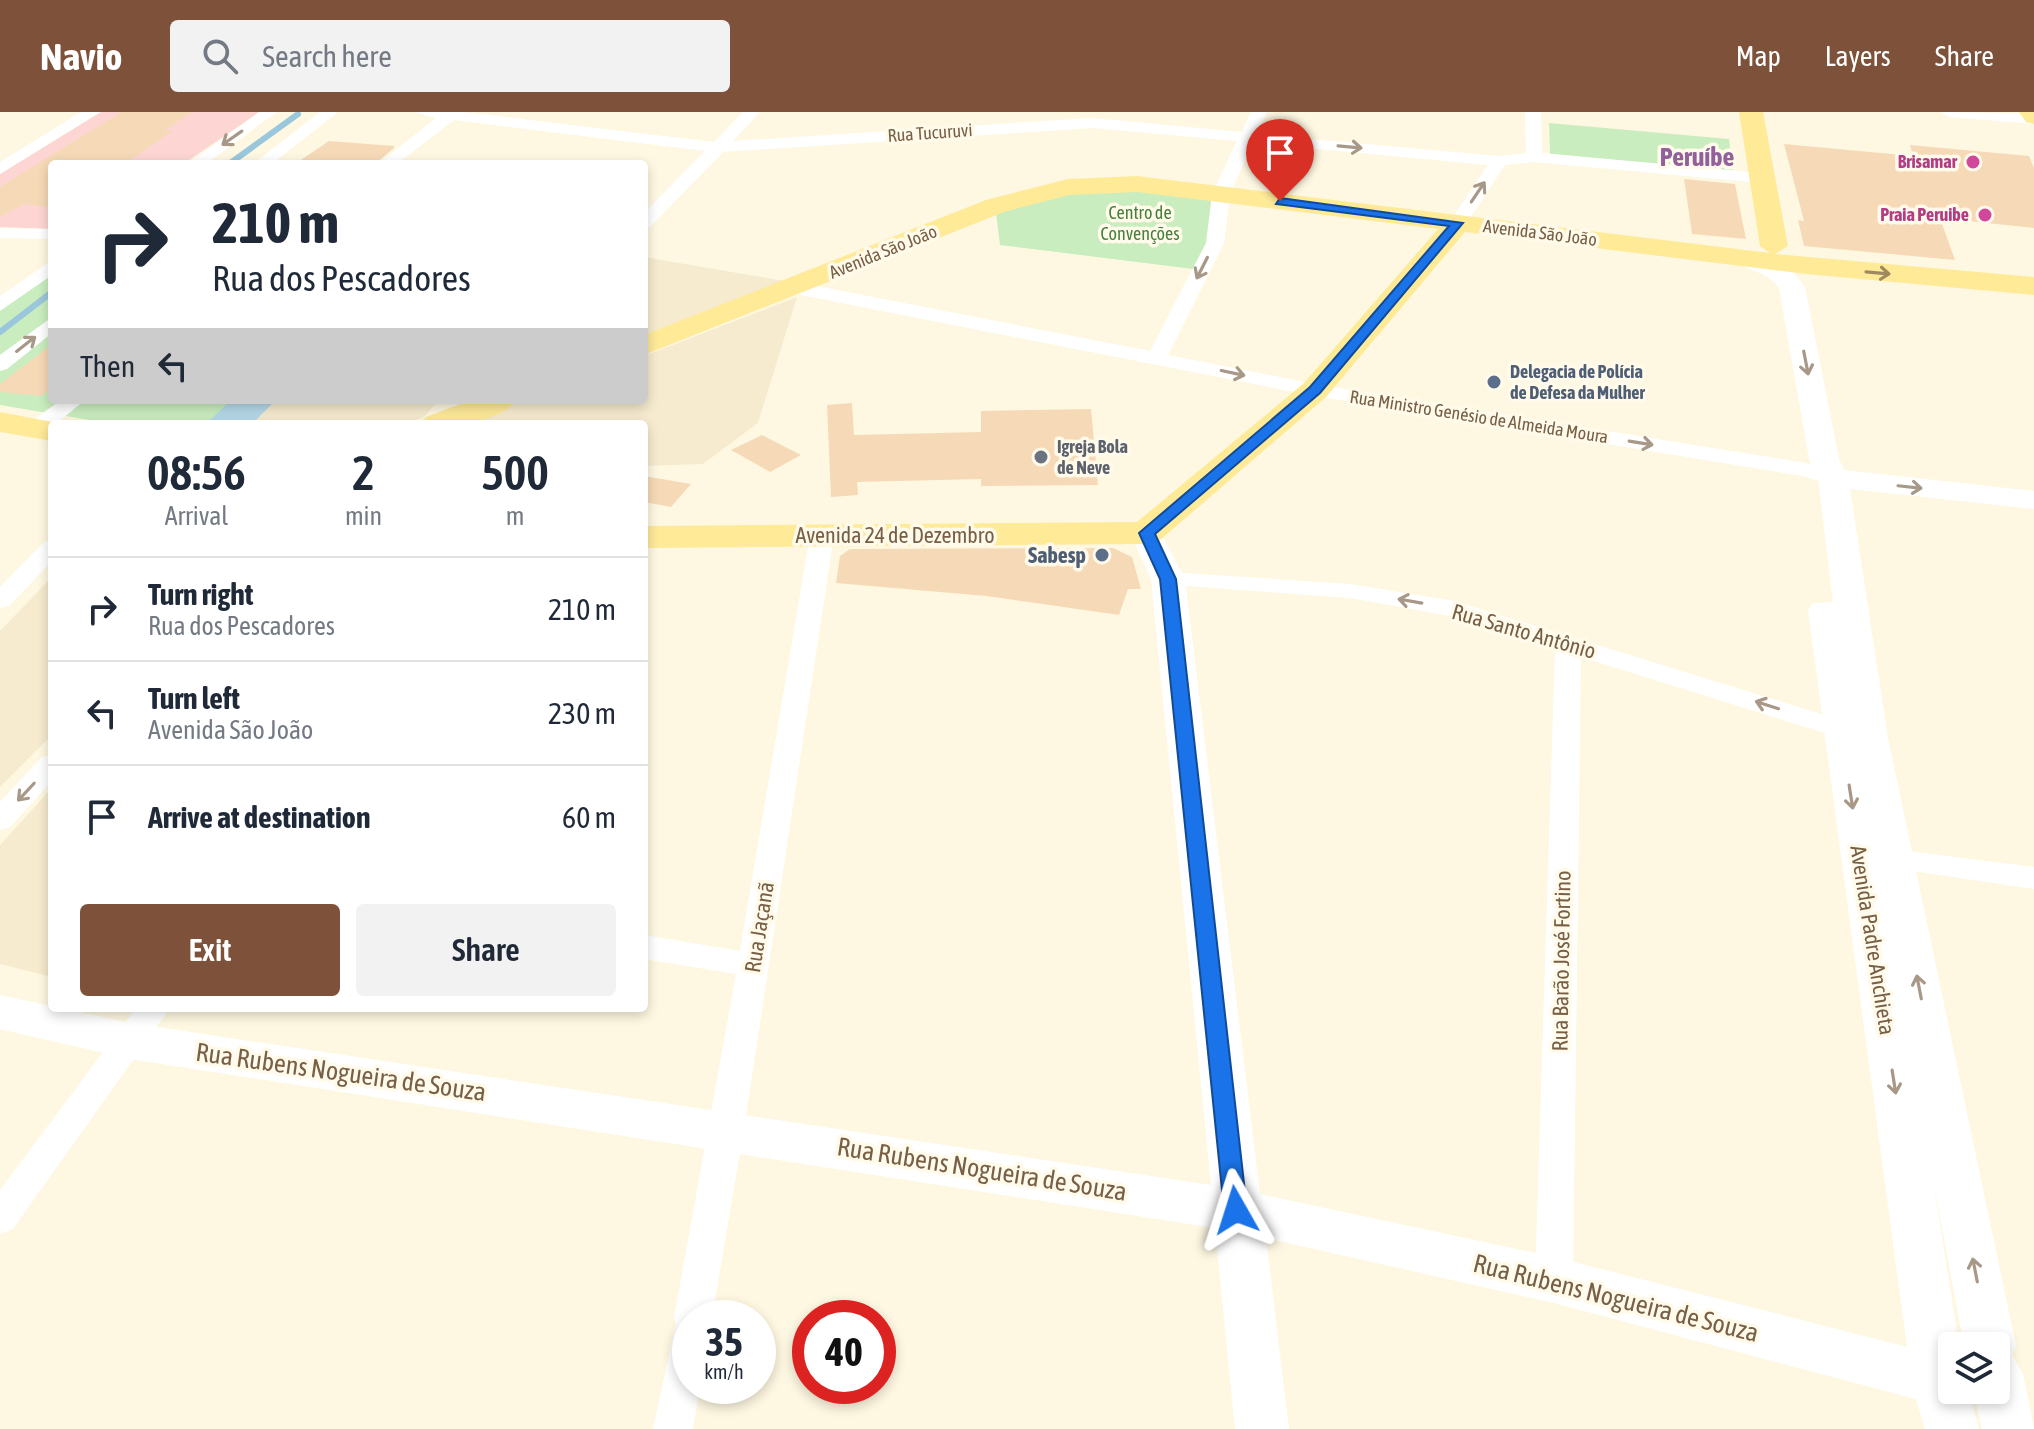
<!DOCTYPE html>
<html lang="en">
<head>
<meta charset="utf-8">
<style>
	:root { --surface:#fff; --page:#f2f2f3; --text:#1f2937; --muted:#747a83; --line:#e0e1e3; --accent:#7e523a }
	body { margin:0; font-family:"Asap Condensed",sans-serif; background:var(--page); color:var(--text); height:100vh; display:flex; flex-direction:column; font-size:30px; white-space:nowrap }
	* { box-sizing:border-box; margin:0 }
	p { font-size:26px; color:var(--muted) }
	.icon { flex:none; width:44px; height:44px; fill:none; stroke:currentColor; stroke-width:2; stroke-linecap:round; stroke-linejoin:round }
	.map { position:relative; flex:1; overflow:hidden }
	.side { position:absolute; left:48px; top:308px; width:600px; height:592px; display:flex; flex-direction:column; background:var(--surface); border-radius:8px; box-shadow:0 4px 12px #0003 }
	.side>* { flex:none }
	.guide { position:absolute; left:48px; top:48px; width:600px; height:244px; border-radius:8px; box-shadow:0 4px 12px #0003; background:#fff; color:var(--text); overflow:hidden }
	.buttons { position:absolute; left:1938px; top:1220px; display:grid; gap:16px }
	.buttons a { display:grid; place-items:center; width:72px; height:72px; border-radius:8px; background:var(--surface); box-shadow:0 4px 12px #0003; font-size:40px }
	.speed { position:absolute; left:672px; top:1188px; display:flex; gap:16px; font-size:40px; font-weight:700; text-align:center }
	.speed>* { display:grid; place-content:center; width:104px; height:104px; border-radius:50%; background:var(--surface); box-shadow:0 4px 12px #0003; line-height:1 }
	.speed small { font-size:20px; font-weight:400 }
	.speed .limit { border:12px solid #d22; background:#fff; color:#111 }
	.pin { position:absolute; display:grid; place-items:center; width:68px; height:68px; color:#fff; margin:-82px -34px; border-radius:50% 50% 50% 0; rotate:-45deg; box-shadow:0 0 8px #0007 }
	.pin .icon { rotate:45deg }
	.me { position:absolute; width:88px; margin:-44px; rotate:354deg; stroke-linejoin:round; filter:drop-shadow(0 0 6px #0008) }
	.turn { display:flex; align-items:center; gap:28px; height:168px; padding:0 32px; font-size:36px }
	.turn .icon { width:104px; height:104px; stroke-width:2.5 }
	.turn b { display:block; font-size:56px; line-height:68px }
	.then { display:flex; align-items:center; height:76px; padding:0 32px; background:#0003; gap:16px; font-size:30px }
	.eta { display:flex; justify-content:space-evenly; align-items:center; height:136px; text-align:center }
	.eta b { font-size:48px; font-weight:600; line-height:56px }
	.action { display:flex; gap:16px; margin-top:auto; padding:16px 32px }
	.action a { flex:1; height:92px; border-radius:8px; background:var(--accent); color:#fff; font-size:32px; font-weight:600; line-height:92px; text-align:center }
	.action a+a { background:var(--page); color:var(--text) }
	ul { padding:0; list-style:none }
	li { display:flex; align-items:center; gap:24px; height:104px; padding:0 32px; border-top:2px solid var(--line) }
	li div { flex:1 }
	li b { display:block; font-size:30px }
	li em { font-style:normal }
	header { display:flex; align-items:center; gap:48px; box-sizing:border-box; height:112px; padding:0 40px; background:var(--accent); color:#fff }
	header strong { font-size:38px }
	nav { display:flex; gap:44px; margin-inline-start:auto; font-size:28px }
	.search { width:560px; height:72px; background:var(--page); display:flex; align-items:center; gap:20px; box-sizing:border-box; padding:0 28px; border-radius:8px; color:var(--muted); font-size:30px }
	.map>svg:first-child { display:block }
	.residential { fill:#f6ebcf }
	.medical { fill:#fdd6d4 }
	.green { fill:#caedbf }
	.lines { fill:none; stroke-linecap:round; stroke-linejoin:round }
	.stream { stroke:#9ac7dc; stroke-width:6 }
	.river { fill:#b5d9e9; fill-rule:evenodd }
	.building { fill:#f6dab7 }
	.street { fill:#fff; fill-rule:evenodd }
	.secondary { fill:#fff; fill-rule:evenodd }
	.primary { fill:#ffea98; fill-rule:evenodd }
	.oneway { stroke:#a79887 }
	.oneway2 { stroke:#a0895f }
	.route { fill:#1a73e8; stroke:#114b97; stroke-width:2 }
	.hotel-dot { fill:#d1479c; stroke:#fffaea; stroke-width:3 }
	.service-dot { fill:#5c6f8a; stroke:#fffaea; stroke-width:3 }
	.worship-dot { fill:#6b7280; stroke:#fffaea; stroke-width:3 }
	.labels { text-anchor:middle; stroke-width:7; stroke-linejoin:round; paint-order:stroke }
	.far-street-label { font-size:18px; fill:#776046; stroke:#fffaea }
	.far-hotel-label { font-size:18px; font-weight:bold; fill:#b23c85; stroke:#fffaea; text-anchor:end }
	.far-park-label { font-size:18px; fill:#457f3d; stroke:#fffaea }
	.far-service-label { font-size:18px; font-weight:bold; fill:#4e5e75; stroke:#fffaea; text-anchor:start }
	.far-worship-label { font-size:18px; font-weight:bold; fill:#5b616d; stroke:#fffaea; text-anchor:start }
	.street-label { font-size:22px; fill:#776046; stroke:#fffaea }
	.service-label { font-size:22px; font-weight:bold; fill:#4e5e75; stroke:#fffaea; text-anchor:end }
	.far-district-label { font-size:26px; font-weight:bold; fill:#92619c; stroke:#fffaea }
	.near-street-label { font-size:26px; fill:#776046; stroke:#fffaea }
</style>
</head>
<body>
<header>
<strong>Navio</strong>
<div class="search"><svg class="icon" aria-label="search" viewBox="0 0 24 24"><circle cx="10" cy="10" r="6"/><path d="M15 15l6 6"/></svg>Search here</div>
<nav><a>Map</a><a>Layers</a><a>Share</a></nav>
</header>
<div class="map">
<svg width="2034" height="1317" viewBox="0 0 2034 1317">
	<rect width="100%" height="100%" fill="#fef8e2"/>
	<g class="residential">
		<polygon points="644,145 785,169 644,225"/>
		<polygon points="797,185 758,311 703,352 644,354 644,312 461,312 525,288 644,288 644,244"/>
		<polygon points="276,288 439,288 425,304 407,312 247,312"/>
		<polygon points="52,465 52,623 0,675 0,519"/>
		<polygon points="52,676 52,865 0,852 0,733"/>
	</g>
	<polygon class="medical" points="101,0 260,0 183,52 52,52 52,117 0,115 0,62"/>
	<g class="green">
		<polygon points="1549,11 1729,27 1733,61 1550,42"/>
		<polygon points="1068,75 1221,82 1201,158 1000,133 995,94"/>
		<polygon points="52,161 52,288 258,288 228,312 113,312 0,293 0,196"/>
	</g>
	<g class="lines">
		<g class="stream">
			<polyline points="229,52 298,2"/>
			<polyline points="0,220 52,180"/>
		</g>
		<polygon class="river" points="231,288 276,288 252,312 206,312"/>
	</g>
	<g class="building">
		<polygon points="121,0 192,0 165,18 173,19 124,52 52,52 52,95 24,92 0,105 0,75"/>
		<polygon points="329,29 394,34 394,36 375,52 295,52"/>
		<polygon points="1784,32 1913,44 1910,33 2029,44 2034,56 2034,116 1940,106 1955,148 1804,134 1798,108 1804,109"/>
		<polygon points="1684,67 1735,72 1746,127 1692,122"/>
		<polygon points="52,232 52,276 42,284 0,280 0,272"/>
		<polygon points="852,291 854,323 981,320 981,299 1091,297 1098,373 981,374 981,367 857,370 858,383 831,385 827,293"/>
		<polygon points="762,323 801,343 770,360 731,338"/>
		<polygon points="644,364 691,372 671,395 644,390"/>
		<polygon points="1113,436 1132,445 1141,477 1128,477 1119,503 986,484 836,471 840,444 850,437"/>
	</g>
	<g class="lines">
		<g class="street">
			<polygon points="81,0 100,0 0,62 0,50"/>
			<polygon points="259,0 277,0 206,52 187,52"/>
			<polygon points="320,0 338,0 272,52 253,52"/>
			<polygon points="415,0 463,0 714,30 743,0 760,0 733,29 1092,6 1242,20 1251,0 1267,0 1257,22 1499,44 1526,41 1525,0 1541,0 1542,41 1762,61 1771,66 1762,71 1534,50 1505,53 1464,115 1458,116 1449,111 1488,53 1253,31 1230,82 1224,131 1168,243 1315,272 1806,351 1841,361 1844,366 1833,373 1803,364 1315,284 796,182 786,176 796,170 1150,239 1206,131 1212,82 1237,29 1092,16 723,40 650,115 644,116 644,101 705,39 454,8 397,52 378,52 436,6"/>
			<polygon points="1941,0 2034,2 2034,12 1949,5"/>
			<polygon points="0,116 52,117 52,127 0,126"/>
			<polygon points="52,148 52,163 0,199 0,184"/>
			<polygon points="52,205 52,221 7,257 0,259 0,243"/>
			<polygon points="61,288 85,288 45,321 29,321 26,316 29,311"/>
			<polygon points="822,416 834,423 744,1017 712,1206 690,1206 690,1274 700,1274 693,1317 653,1317 676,1211 674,1206 736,862 644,847 644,823 740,839 810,423"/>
			<polygon points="52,428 52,449 9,494 0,496 0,475 44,430"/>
			<polygon points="1168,460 1350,472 1454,489 1867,616 1871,622 1867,628 1857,631 1581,545 1573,1168 1567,1180 1554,1185 1541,1180 1535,1168 1555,537 1450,504 1350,486 1159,472 1156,467 1159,462"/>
			<polygon points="52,643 52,669 10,715 0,718 0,690 42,645"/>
			<polygon points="1876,735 2034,755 2034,777 1866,752 1861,745 1866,738"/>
			<polygon points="136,896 170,896 13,1117 0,1122 0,1078"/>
		</g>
		<path class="secondary" d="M1745 137 1788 153 1805 175 1839 347 1844 358 2034 379V397L1850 377 1888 626 2016 1234 2012 1243 2023 1262 2034 1317H1982L1974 1282 1971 1289 1979 1317H1925L1916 1287 1554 1191 1266 1126 1289 1317H1235L1215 1116 130 947 0 917V883L130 911 1211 1073 1151 467 1130 421 1135 414 1146 411 1157 414 1185 467 1260 1082 1554 1145 1907 1235 1808 498 1813 491 1833 490 1818 366 1809 347 1779 176C1765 157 1744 160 1732 145ZM1933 1067 1964 1234H1996V1278H1952V1234H1959Z"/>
		<g class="primary">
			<polygon points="1739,0 1763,0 1788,134 1775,142 2034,165 2034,183 1806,162 1465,120 1326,285 1159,429 1146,432 644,436 644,414 1137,410 1304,271 1438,117 1137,80 1069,83 1004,100 644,243 644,223 986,88 1068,67 1137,64 1770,141 1760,134"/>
			<polygon points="2019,0 2034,0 2034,12 2026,10"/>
			<path d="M471 288H516C499 313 448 312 421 312L426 305Z"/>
			<polygon points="0,300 63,312 52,312 52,329 0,320"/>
		</g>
	</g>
	<defs><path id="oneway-shaft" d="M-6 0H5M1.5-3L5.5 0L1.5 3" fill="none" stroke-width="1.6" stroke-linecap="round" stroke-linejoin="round" transform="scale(2)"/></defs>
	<g class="oneway">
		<use href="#oneway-shaft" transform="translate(232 26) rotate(145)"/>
		<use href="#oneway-shaft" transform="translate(1350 35) rotate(5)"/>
		<use href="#oneway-shaft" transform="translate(1478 80) rotate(-56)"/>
		<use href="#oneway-shaft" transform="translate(1202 156) rotate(117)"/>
		<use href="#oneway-shaft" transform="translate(26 232) rotate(-38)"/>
		<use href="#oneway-shaft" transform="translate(1806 251) rotate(79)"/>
		<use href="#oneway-shaft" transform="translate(1233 261) rotate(12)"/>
		<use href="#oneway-shaft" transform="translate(1641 331) rotate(9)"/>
		<use href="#oneway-shaft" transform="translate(1910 375) rotate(6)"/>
		<use href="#oneway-shaft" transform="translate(1410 489) rotate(-170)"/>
		<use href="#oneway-shaft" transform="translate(1767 593) rotate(-162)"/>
		<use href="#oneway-shaft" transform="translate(26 680) rotate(133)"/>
		<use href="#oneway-shaft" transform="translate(1851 685) rotate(81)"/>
		<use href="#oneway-shaft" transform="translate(1919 875) rotate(-101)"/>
		<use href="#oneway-shaft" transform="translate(1894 970) rotate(81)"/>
		<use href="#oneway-shaft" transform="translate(1975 1158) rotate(-101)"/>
	</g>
	<use class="oneway2" href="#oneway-shaft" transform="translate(1878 161) rotate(5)"/>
	<polygon class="route" points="1280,86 1463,111 1320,281 1155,422 1176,467 1247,1098 1244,1105 1236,1108 1227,1105 1224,1098 1160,467 1139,421 1310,275 1449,114 1276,92"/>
	<g class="hotel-dot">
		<circle cx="1973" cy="50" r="8"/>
		<circle cx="1985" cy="103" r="8"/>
	</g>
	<g class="service-dot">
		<circle cx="1494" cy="270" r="8"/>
		<circle cx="1102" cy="443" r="8"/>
	</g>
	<circle class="worship-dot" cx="1041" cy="345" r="8"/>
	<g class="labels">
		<g class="far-street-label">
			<text transform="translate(930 21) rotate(-4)" y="6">Rua Tucuruvi</text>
			<text transform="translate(1540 121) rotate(7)" y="6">Avenida São João</text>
			<text transform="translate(883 140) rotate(-22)" y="6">Avenida São João</text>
			<text transform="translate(1479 305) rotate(9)" y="6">Rua Ministro Genésio de Almeida Moura</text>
		</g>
		<g class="far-hotel-label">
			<text x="1957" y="56">Brisamar</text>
			<text x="1969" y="109">Praia Peruibe</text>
		</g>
		<g class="far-park-label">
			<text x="1140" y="107">Centro de<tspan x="1140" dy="21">Convenções</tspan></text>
		</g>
		<g class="far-service-label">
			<text x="1510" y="266">Delegacia de Polícia<tspan x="1510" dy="21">de Defesa da Mulher</tspan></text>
		</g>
		<g class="far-worship-label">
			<text x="1057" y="341">Igreja Bola<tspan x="1057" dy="21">de Neve</tspan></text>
		</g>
		<g class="street-label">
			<text x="895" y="431">Avenida 24 de Dezembro</text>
			<text transform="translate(1524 519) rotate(16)" y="8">Rua Santo Antônio</text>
			<text transform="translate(759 815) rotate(-81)" y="8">Rua Jaçanã</text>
			<text transform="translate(1873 828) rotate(81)" y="8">Avenida Padre Anchieta</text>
			<text transform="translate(1561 849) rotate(-89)" y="8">Rua Barão José Fortino</text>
		</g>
		<g class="service-label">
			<text x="1086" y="451">Sabesp</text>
		</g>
		<g class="far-district-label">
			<text x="1697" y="54">Peruíbe</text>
		</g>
		<g class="near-street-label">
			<text transform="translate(341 960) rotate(8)" y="9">Rua Rubens Nogueira de Souza</text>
			<text transform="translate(982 1057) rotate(9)" y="9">Rua Rubens Nogueira de Souza</text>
			<text transform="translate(1616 1186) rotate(14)" y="9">Rua Rubens Nogueira de Souza</text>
		</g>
	</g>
</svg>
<div class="buttons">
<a><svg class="icon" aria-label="layers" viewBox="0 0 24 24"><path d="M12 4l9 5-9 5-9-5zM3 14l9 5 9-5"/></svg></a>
</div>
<div class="speed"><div>35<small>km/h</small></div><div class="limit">40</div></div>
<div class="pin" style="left:1280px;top:89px;background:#d93025"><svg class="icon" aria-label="arrive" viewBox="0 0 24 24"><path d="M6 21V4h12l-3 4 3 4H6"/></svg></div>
<svg class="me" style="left:1236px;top:1098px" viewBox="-20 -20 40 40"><path d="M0-17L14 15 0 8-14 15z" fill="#1a73e8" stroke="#fff" stroke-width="4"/></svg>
<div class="guide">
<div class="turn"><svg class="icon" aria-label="right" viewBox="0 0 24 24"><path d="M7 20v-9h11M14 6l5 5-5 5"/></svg><div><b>210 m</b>Rua dos Pescadores</div></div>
<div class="then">Then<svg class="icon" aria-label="left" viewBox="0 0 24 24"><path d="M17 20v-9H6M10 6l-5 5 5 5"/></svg></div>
</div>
<section class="side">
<div class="eta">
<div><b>08:56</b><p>Arrival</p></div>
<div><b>2</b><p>min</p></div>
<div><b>500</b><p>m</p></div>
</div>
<ul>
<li><svg class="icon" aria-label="right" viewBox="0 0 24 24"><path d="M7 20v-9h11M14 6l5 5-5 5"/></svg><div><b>Turn right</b><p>Rua dos Pescadores</p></div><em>210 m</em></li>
<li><svg class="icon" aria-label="left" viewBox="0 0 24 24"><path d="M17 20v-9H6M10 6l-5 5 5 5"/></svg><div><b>Turn left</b><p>Avenida São João</p></div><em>230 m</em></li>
<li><svg class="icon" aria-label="arrive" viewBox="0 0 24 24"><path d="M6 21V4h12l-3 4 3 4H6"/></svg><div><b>Arrive at destination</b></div><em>60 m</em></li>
</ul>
<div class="action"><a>Exit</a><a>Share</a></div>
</section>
</div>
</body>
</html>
